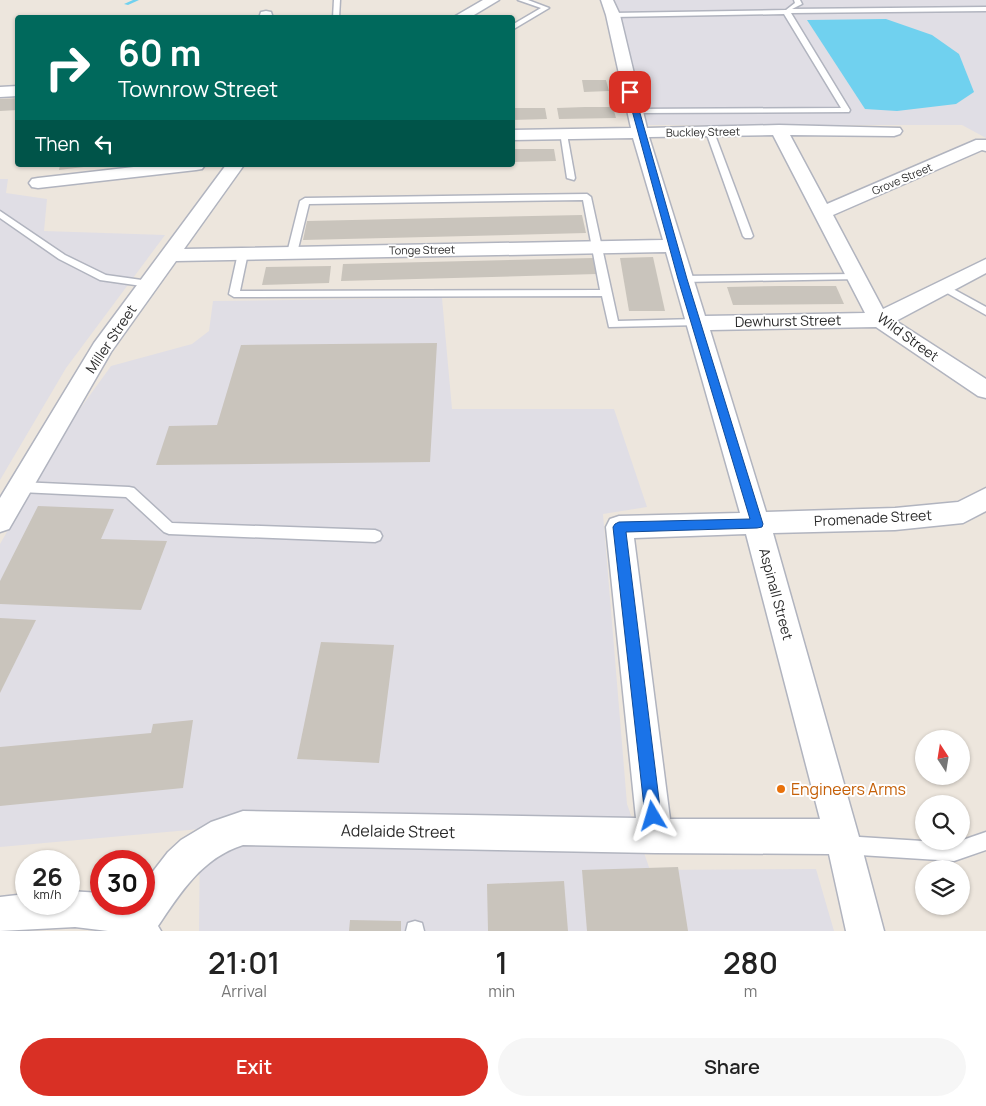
<!DOCTYPE html>
<html lang="en">
<head>
<meta charset="utf-8">
<style>
	:root { --surface:#fff; --page:#f6f6f6; --text:#222; --muted:#767676; --accent:#d93025 }
	body { margin:0; font-family:Manrope,sans-serif; background:var(--page); color:var(--text); height:100vh; display:flex; flex-direction:column; font-size:19px; white-space:nowrap }
	* { box-sizing:border-box; margin:0 }
	p { font-size:16px; color:var(--muted) }
	.icon { flex:none; width:28px; height:28px; fill:none; stroke:currentColor; stroke-width:2; stroke-linecap:round; stroke-linejoin:round }
	.map { position:relative; height:931px; overflow:hidden }
	.side { display:flex; flex-direction:column; background:var(--surface); flex:1 }
	.side>* { flex:none }
	.hud { position:absolute; left:15px; top:15px; width:500px; height:152px; border-radius:5px; box-shadow:0 1px 4px #0004; background:#00695c; color:#fff; overflow:hidden }
	.needle { width:32px; rotate:348deg }
	.fabs { position:absolute; left:915px; top:730px; display:grid; gap:10px }
	.fabs a { display:grid; place-items:center; width:55px; height:55px; border-radius:50%; background:var(--surface); box-shadow:0 1px 4px #0004; font-size:25px }
	.speed { position:absolute; left:15px; top:850px; display:flex; gap:10px; font-size:25px; font-weight:700; text-align:center }
	.speed>* { display:grid; place-content:center; width:65px; height:65px; border-radius:50%; background:var(--surface); box-shadow:0 1px 4px #0004; line-height:1 }
	.speed small { font-size:12px; font-weight:400 }
	.speed .limit { border:8px solid #d22; background:#fff; color:#111 }
	.pin { position:absolute; display:grid; place-items:center; width:42px; height:42px; color:#fff; margin:-21px; border-radius:10px; box-shadow:0 2px 8px #0006 }
	.me { position:absolute; width:55px; margin:-28px; rotate:353deg; stroke-linejoin:round; filter:drop-shadow(0 0 4px #0008) }
	.turn { display:flex; align-items:center; gap:18px; height:105px; padding:0 20px; font-size:22px }
	.turn .icon { width:65px; height:65px; stroke-width:2.5 }
	.turn b { display:block; font-size:35px; line-height:42px }
	.then { display:flex; align-items:center; height:48px; padding:0 20px; background:#0003; gap:10px; font-size:19px }
	.eta { display:flex; justify-content:space-evenly; align-items:center; height:85px; text-align:center }
	.eta b { font-size:30px; font-weight:600; line-height:35px }
	.action { display:flex; gap:10px; margin-top:auto; padding:10px 20px }
	.action a { flex:1; height:58px; border-radius:30px; background:var(--accent); color:#fff; font-size:20px; font-weight:600; line-height:58px; text-align:center }
	.action a+a { background:var(--page); color:var(--text) }
	.map>svg:first-child { display:block }
	.industrial { fill:#e0dee5 }
	.water { fill:#70d1ef }
	.lines { fill:none; stroke-linecap:round; stroke-linejoin:round }
	.stream { fill:#70d1ef; fill-rule:evenodd }
	.building { fill:#c9c4bc }
	.lane-casing { stroke:#b1b4bf; stroke-width:3 }
	.street-casing { stroke:#b1b4bf; stroke-width:3 }
	.lane { fill:#fff; fill-rule:evenodd }
	.street { fill:#fff; fill-rule:evenodd }
	.route { fill:#1a73e8; stroke:#114b97 }
	.food-dot { fill:#e8710a; stroke:#fff; stroke-width:2 }
	.labels { text-anchor:middle; stroke-width:4; stroke-linejoin:round; paint-order:stroke }
	.far-street-label { font-size:11px; fill:#2b2b2b; stroke:#fff }
	.street-label { font-size:14px; fill:#2b2b2b; stroke:#fff }
	.near-food-label { font-size:16px; fill:#c56008; stroke:#fff; text-anchor:start }
	.near-street-label { font-size:16px; fill:#2b2b2b; stroke:#fff }
</style>
</head>
<body>
<div class="map">
<svg width="986" height="931" viewBox="0 0 986 931">
	<rect width="100%" height="100%" fill="#ede6dd"/>
	<g class="industrial">
		<polygon points="613,0 986,0 986,138 962,125 645,125"/>
		<polygon points="0,179 8,179 6,193 47,199 44,231 165,235 66,368 0,480"/>
		<polygon points="442,298 452,409 614,409 647,507 603,514 627,804 650,870 816,869 834,931 199,931 200,829 0,847 0,544 69,424 111,366 192,344 209,331 213,301"/>
	</g>
	<polygon class="water" points="886,19 932,35 959,54 974,92 956,104 897,111 865,109 807,20"/>
	<g class="lines">
		<polygon class="stream" points="133,0 139,0 128,5 124,4"/>
	</g>
	<g class="building">
		<polygon points="582,80 606,80 609,91 584,92"/>
		<polygon points="18,98 18,110 0,111 0,99"/>
		<polygon points="585,107 613,107 616,118 559,119 557,108"/>
		<polygon points="512,108 545,108 547,119 512,120"/>
		<polygon points="512,149 554,149 556,161 512,162"/>
		<polygon points="60,165 91,165 92,166 59,170"/>
		<polygon points="582,215 586,233 303,240 307,221"/>
		<polygon points="653,257 665,311 629,311 620,258"/>
		<polygon points="593,258 597,274 341,281 343,264"/>
		<polygon points="331,266 329,283 262,285 266,267"/>
		<polygon points="781,286 836,286 844,304 733,305 727,287"/>
		<polygon points="437,343 430,462 156,465 169,426 217,425 241,345"/>
		<polygon points="38,506 114,509 101,539 167,541 141,610 0,604 0,581"/>
		<polygon points="0,618 36,620 0,693"/>
		<polygon points="321,642 394,645 379,763 297,759"/>
		<polygon points="193,720 183,788 0,806 0,747 151,733 153,724"/>
		<polygon points="678,867 688,931 587,931 582,870"/>
		<polygon points="564,881 568,931 488,931 487,884"/>
		<polygon points="350,920 401,921 401,931 349,931"/>
	</g>
	<g class="lines">
		<g class="lane-casing">
			<g id="lane">
				<polygon points="334,0 340,0 339,18 333,18"/>
				<polygon points="518,0 528,0 549,8 512,30 512,25 541,8"/>
				<polygon points="794,0 800,0 802,4 792,9 986,7 986,11 791,13 850,110 849,112 635,113 631,111 635,109 841,108 784,14 613,17 610,15 613,13 786,10 795,3"/>
				<polygon points="707,130 714,132 753,236 751,238 745,238 743,236 706,132"/>
				<polygon points="560,132 567,134 575,178 574,180 567,178"/>
				<polygon points="587,194 591,197 618,321 697,319 701,321 702,323 701,325 609,327 602,296 234,297 229,294 238,253 243,250 248,253 240,291 600,290 583,200 309,204 297,253 292,256 287,253 300,201 305,198"/>
				<polygon points="0,211 65,255 106,275 149,281 154,284 149,287 100,280 59,259 0,218"/>
				<polygon points="856,274 861,277 860,279 682,282 677,279 682,276"/>
				<polygon points="944,284 986,307 986,315 940,289 939,287"/>
				<polygon points="20,482 129,487 134,488 172,523 375,530 380,532 382,536 380,540 375,542 169,534 164,532 126,497 20,492 15,491 14,487 15,483"/>
				<polygon points="986,832 986,850 954,861 844,854 838,851 835,845 838,839 844,836 954,843"/>
				<polygon points="415,921 422,923 424,931 406,931 408,923"/>
			</g>
		</g>
		<g class="street-casing">
			<g id="street">
				<polygon points="483,0 499,0 469,18 452,18"/>
				<path d="M601 0H613L620 15 647 128 779 125 900 128 902 131 900 134 894 136 790 135 827 204 976 140H986V151L982 150 833 215 883 309 986 259V273L896 321 986 379V398L978 396 876 327 710 330 766 512 895 508 958 502 986 488V511L963 523 895 530 773 533 859 837 884 931H846L829 854 655 853 243 845C202 858 181 892 158 926L161 931H108L75 927 0 931V897L26 894V904H69V891L101 893V904H144V883L168 852 181 840 211 822 243 811 636 818 606 527 610 519 619 516 740 513 666 252 176 261 111 352 9 529 0 532V498L94 343 226 165H244L184 249 663 240 633 138 512 140V130L631 128 606 15ZM773 135 865 313 705 316 649 137ZM746 534 820 819H670L634 538Z"/>
				<polygon points="266,11 271,12 273,18 259,18 261,12"/>
				<polygon points="18,86 18,96 0,97 0,87"/>
				<polygon points="151,165 205,165 202,169 196,170 38,188 32,187 29,183 32,179 38,178"/>
			</g>
		</g>
		<use href="#lane" class="lane"/>
		<use href="#street" class="street"/>
	</g>
	<polygon class="route" points="630,90 634,92 687,279 763,524 762,527 757,528 626,532 661,816 659,822 653,824 648,822 645,816 613,527 615,524 619,522 750,519 678,279 627,92"/>
	<circle class="food-dot" cx="781" cy="789" r="5"/>
	<g class="labels">
		<g class="far-street-label">
			<text transform="translate(703 132) rotate(-1)" y="4">Buckley Street</text>
			<text transform="translate(902 179) rotate(-23)" y="4">Grove Street</text>
			<text transform="translate(422 250) rotate(-1)" y="4">Tonge Street</text>
		</g>
		<g class="street-label">
			<text transform="translate(788 321) rotate(-1)" y="5">Dewhurst Street</text>
			<text transform="translate(908 337) rotate(36)" y="5">Wild Street</text>
			<text transform="translate(111 339) rotate(-56)" y="5">Miller Street</text>
			<text transform="translate(873 518) rotate(-3)" y="5">Promenade Street</text>
			<text transform="translate(776 594) rotate(75)" y="5">Aspinall Street</text>
		</g>
		<g class="near-food-label">
			<text x="791" y="795">Engineers Arms</text>
		</g>
		<g class="near-street-label">
			<text transform="translate(398 831) rotate(1)" y="6">Adelaide Street</text>
		</g>
	</g>
</svg>
<div class="fabs">
<a><svg class="needle" viewBox="-14 -14 28 28"><path d="M0-13l5 13h-10z" fill="#e53935"/><path d="M0 13l5-13h-10z" fill="#767676"/></svg></a>
<a><svg class="icon" aria-label="search" viewBox="0 0 24 24"><circle cx="10" cy="10" r="6"/><path d="M15 15l6 6"/></svg></a>
<a><svg class="icon" aria-label="layers" viewBox="0 0 24 24"><path d="M12 4l9 5-9 5-9-5zM3 14l9 5 9-5"/></svg></a>
</div>
<div class="speed"><div>26<small>km/h</small></div><div class="limit">30</div></div>
<div class="pin" style="left:630px;top:92px;background:#d93025"><svg class="icon" aria-label="arrive" viewBox="0 0 24 24"><path d="M6 21V4h12l-3 4 3 4H6"/></svg></div>
<svg class="me" style="left:653px;top:816px" viewBox="-20 -20 40 40"><path d="M0-17L14 15 0 8-14 15z" fill="#1a73e8" stroke="#fff" stroke-width="4"/></svg>
<div class="hud">
<div class="turn"><svg class="icon" aria-label="right" viewBox="0 0 24 24"><path d="M7 20v-9h11M14 6l5 5-5 5"/></svg><div><b>60 m</b>Townrow Street</div></div>
<div class="then">Then<svg class="icon" aria-label="left" viewBox="0 0 24 24"><path d="M17 20v-9H6M10 6l-5 5 5 5"/></svg></div>
</div>
</div>
<section class="side">
<div class="eta">
<div><b>21:01</b><p>Arrival</p></div>
<div><b>1</b><p>min</p></div>
<div><b>280</b><p>m</p></div>
</div>
<div class="action"><a>Exit</a><a>Share</a></div>
</section>
</body>
</html>
